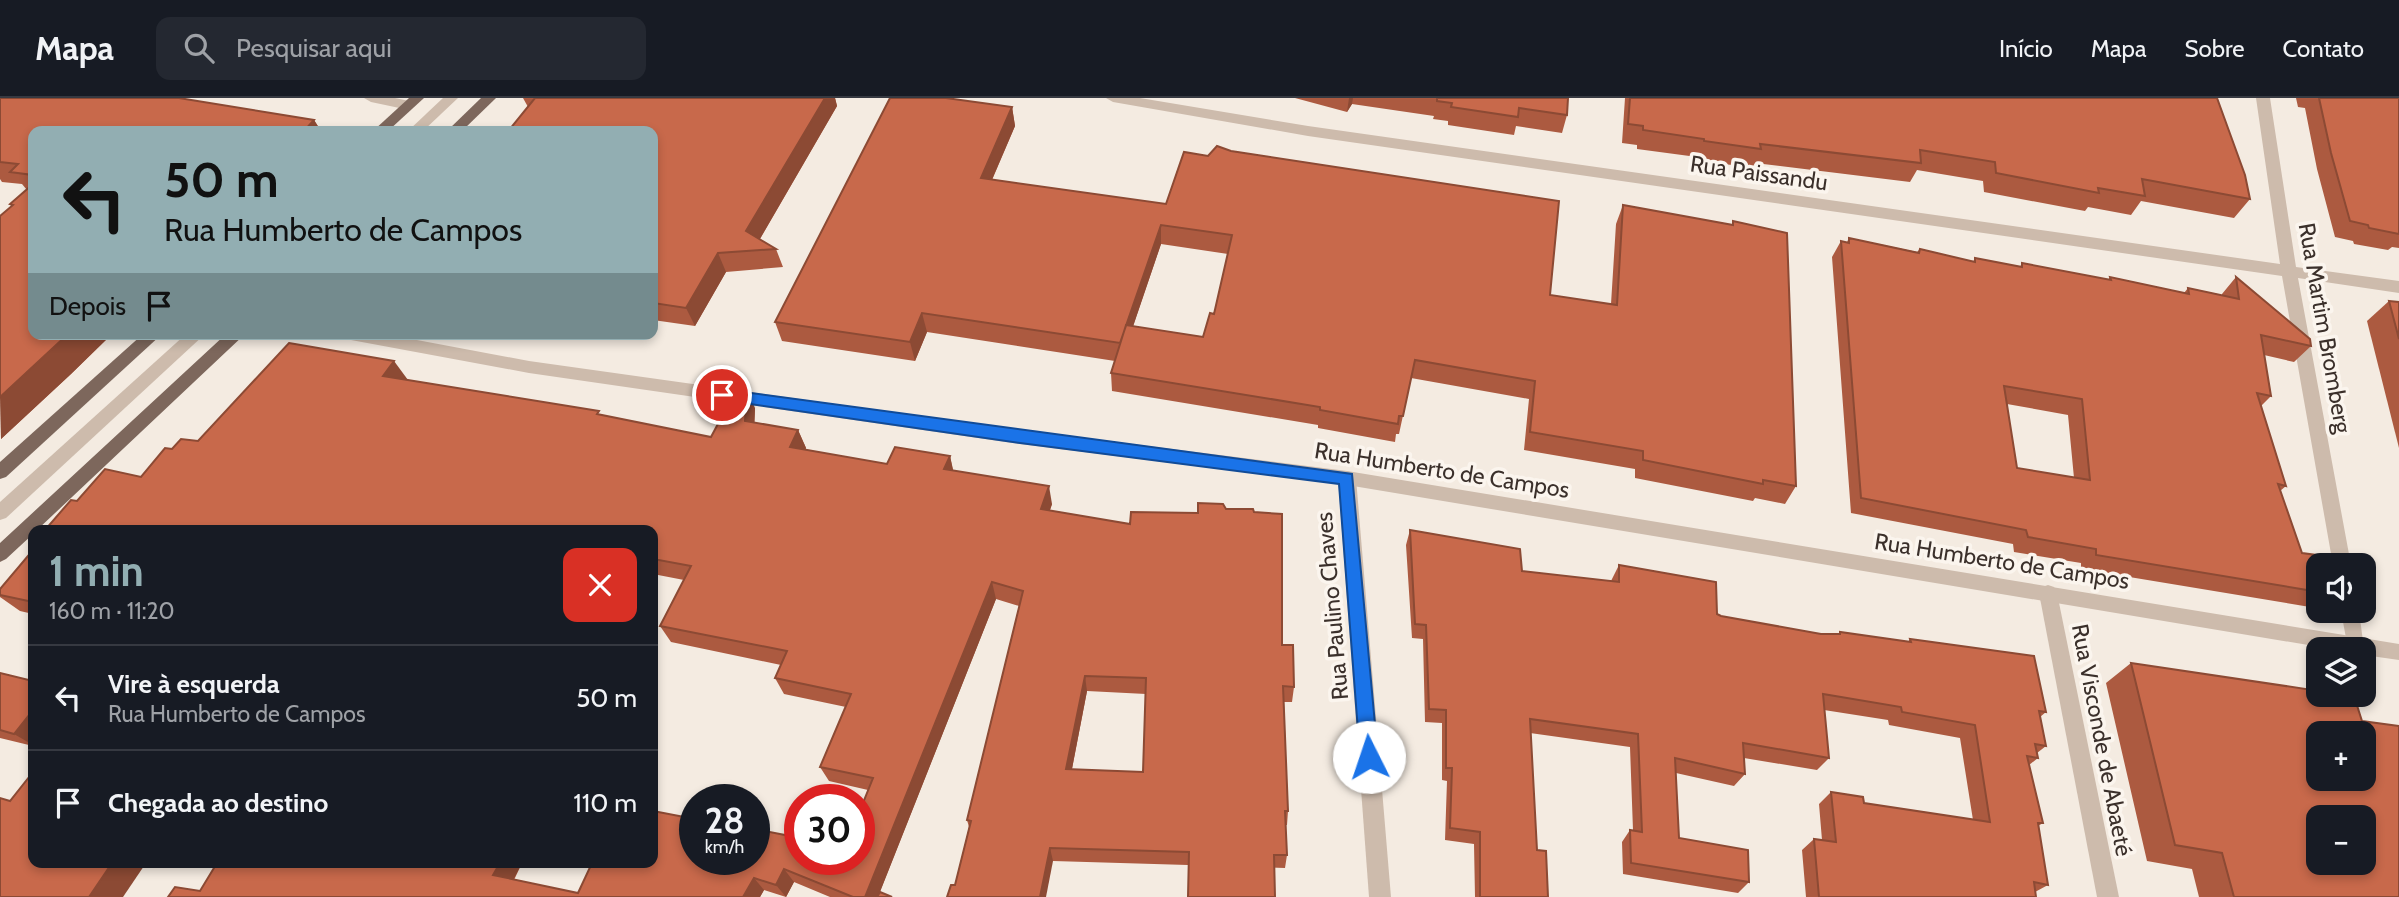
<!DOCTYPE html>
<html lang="pt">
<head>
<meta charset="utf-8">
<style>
	:root { --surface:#171b24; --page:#242831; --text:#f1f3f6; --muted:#9ea1a6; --line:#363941; --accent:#92aeb2 }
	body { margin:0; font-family:Cabin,sans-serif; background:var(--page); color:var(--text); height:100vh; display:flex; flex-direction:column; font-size:26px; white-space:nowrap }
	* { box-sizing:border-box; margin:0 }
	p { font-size:23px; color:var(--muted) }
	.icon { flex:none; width:38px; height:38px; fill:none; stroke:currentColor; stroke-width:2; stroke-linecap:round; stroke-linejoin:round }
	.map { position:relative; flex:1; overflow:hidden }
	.panel { position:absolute; left:28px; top:427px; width:630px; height:343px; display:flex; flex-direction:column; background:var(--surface); border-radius:14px; box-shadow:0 4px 10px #0003 }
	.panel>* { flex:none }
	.guide { position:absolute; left:28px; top:28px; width:630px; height:214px; border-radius:14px; box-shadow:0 4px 10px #0003; background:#92aeb2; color:#111; overflow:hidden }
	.buttons { position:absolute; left:2306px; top:455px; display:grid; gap:14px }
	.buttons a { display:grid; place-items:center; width:70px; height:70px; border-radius:14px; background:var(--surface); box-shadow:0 4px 10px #0003; font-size:35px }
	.speed { position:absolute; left:679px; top:686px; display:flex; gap:14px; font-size:35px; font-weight:700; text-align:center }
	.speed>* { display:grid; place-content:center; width:91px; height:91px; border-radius:50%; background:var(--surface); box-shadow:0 4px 10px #0003; line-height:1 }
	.speed small { font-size:18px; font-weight:400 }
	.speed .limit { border:10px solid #d22; background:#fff; color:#111 }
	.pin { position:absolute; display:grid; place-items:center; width:60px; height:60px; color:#fff; margin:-30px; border:4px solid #fff; border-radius:50%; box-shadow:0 2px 7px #0007 }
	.me { position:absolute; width:77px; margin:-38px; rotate:356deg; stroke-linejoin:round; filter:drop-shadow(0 0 5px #0008) }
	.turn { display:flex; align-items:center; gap:24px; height:147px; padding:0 21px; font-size:32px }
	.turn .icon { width:91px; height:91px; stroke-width:2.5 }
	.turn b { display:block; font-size:49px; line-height:60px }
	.then { display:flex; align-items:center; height:66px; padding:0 21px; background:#0003; gap:14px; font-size:26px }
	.round { display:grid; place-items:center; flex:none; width:74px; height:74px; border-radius:14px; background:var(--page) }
	.overview { display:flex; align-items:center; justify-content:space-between; height:119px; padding:0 21px }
	h1 { font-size:42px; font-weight:800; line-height:52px; color:var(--accent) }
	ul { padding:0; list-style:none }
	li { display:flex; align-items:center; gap:21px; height:105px; padding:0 21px; border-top:2px solid var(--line) }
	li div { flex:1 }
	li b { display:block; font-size:26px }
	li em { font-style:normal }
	header { display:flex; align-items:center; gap:42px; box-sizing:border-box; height:98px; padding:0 35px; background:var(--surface); border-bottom:2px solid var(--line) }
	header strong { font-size:33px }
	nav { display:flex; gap:38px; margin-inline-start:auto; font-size:24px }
	.search { width:490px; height:63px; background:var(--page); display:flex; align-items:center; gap:18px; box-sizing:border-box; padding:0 24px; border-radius:14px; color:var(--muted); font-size:26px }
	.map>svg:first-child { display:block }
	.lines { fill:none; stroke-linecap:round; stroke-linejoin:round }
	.service { fill:#cdbbac; fill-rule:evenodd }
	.minor { fill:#cdbbac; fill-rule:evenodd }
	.tertiary { fill:#cdbbac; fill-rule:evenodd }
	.primary { fill:#7d675c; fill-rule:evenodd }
	.wall { fill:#ac5a40; fill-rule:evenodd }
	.shaded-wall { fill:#8c4a34 }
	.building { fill:#c8694b; stroke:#8c4a34; stroke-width:2; fill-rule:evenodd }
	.route { fill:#1a73e8; stroke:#114b97; stroke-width:2 }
	.labels { text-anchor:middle; stroke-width:7; stroke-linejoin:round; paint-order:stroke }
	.street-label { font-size:23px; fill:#3b302b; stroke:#fbf5ee }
</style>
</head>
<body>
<header>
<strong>Mapa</strong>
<div class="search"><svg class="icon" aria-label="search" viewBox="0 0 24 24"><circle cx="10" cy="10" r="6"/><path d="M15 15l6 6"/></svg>Pesquisar aqui</div>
<nav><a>Início</a><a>Mapa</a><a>Sobre</a><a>Contato</a></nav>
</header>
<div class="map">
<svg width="2399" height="799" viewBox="0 0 2399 799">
	<rect width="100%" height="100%" fill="#f4ebe1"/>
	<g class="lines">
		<g class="service">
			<polygon points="443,0 458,0 423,33 408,33"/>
			<polygon points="186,236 205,236 6,420 0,422 0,404"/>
		</g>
		<g class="minor">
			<polygon points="364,0 395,0 414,4 416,7 409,12 371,4"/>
			<polygon points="1106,0 1140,0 1308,28 2280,166 2256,0 2270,0 2296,169 2399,183 2399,195 2298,180 2351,467 2333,467 2282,178 1308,38 1113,4"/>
			<polygon points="1347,373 1353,375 1356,380 1391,799 1369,799 1338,380 1341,375"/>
			<polygon points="2048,487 2054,489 2057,495 2119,799 2097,799 2039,495 2042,489"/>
			<polygon points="2341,513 2359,513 2364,551 2348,551"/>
		</g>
		<polygon class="tertiary" points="343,236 385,236 529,263 1020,332 1347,373 2399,546 2399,562 2364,557 2364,551 2332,551 1347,387 1020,346 529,275 351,242"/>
		<g class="primary">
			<polygon points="409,0 424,0 388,33 373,33"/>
			<polygon points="481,0 496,0 462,33 447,33"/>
			<polygon points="143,236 162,236 6,379 0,381 0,364"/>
			<polygon points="226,236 245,236 37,432 33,432 33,436 6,461 0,464 0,445"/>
		</g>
	</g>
	<g class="wall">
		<polygon points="0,0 314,22 321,33 33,33 33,236 112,236 71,276 1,341 0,118 12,108 10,106 27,92 22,86 2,84 0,81"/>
		<polygon points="523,0 835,0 837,8 760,141 776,151 783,169 726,174 695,228 653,222 653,33 510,33 509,32 528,9"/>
		<polygon points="1295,0 1568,0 1567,17 1562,35 1516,28 1514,37 1448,27 1448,23 1433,21 1434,18 1352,6 1347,14"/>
		<polygon points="1625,0 2217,0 2250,101 2234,120 2141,103 2131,117 2088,109 2085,113 1984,94 1983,83 1917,72 1910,84 1755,65 1752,70 1697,62 1697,59 1637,51 1637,47 1622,45"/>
		<polygon points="2296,0 2399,0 2399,150 2392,149 2388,152 2354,146 2353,143 2335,139 2317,71 2305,10 2298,9"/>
		<path d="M1012 9 1015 28 992 82 1550 197 1611 206 1616 126 1623 107 1732 127 1733 123 1796 388 1785 406 1755 400 1753 403 1635 380V371L1524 352 1529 301 1411 280 1399 336H1396L1395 344 1318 330V327L1112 293 1111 275 1115 263 927 234 915 263 782 243 775 224ZM1161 146 1228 156 1214 216 1203 239 1133 228Z"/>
		<path d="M1849 140 1917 154 1920 151 1973 164 1975 160 2020 169 2022 165 2108 182 2110 179 2184 195 2188 190 2222 197V196L2236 179 2311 248 2294 264 2264 257 2271 298 2261 308 2286 388 2280 393 2302 455 2319 467V503L2310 509 2081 471V465L2014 454 2013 446 1851 415 1832 159 1841 143 1847 144ZM2007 306 2068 317 2074 380 2017 370Z"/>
		<polygon points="2389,203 2399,204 2399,350 2367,223"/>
		<path d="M408 282 602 317 711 339 755 310 754 325 798 332 806 350 805 352 887 366 950 358 953 373 1052 406 1050 412 1282 547 1294 589 1292 604H1284L1288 713 1287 727H1285L1287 757 1285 770 1053 763 955 787 969 729 967 722 1019 508 996 501 879 796 892 799H830L794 784 786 799 764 792 760 799H168L200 793 217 765H522L514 782 578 795 800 761H859L868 692 829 683 820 669 846 609 784 596 775 580 781 567 671 544 660 528 684 482 653 476V432L77 403 141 379 172 351ZM1087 593 1146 596 1143 674 1072 671Z"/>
		<polygon points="1410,432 1522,473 1611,483 1619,467 1721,518 1821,536 1838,536 1840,534 1908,544 1910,541 2046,614 2040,619 2046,648 2037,655 2038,660 2029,667 2043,725 2038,728 2048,787 2035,794 2036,799 1806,799 1802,752 1814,741 1822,742 1819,706 1831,694 1864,705 1973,722 1960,640 1889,627 1888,622 1824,612 1829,660 1817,672 1744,660 1745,676 1734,688 1676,675 1679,740 1749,784 1738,795 1623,776 1622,744 1630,732 1633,732 1630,649 1530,635 1537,752 1548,799 1475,799 1474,746 1445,742 1447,683 1442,682 1442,625 1425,624 1423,541 1412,540 1406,447"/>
		<polygon points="33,452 33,516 20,513 0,499 0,491"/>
		<polygon points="2131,565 2399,799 2199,799 2192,771 2147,763 2106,585"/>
		<polygon points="0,575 33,583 33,648 0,640"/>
	</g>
	<g class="shaded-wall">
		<polygon points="825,0 835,0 837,8 754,151 746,133"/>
		<polygon points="1349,0 1353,0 1352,6 1347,14"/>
		<polygon points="1012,9 1015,28 984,100 981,80"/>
		<polygon points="314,22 321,33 304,33"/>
		<polygon points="1161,127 1161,146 1121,264 1120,245"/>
		<polygon points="718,155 726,174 695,228 686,210"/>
		<polygon points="922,215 927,234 915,263 910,244"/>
		<polygon points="68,236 112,236 71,276 1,341 0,299"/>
		<polygon points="394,263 408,282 383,278"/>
		<polygon points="747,292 755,310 754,342 745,323"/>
		<polygon points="798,332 806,350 798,367 790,349"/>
		<polygon points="950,358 954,376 944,371"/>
		<polygon points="1049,388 1052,406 1044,429 1041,411"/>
		<polygon points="992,484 996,501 878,799 865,799"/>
		<polygon points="1085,578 1087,593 1069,686 1066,671"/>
		<polygon points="33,612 33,647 14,636"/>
		<polygon points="1050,750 1053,763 1046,799 1040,799"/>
		<polygon points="112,765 146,765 123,799 89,799"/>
		<polygon points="500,765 522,765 509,790 493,777"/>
		<polygon points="784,771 794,784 786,799 776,787"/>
		<polygon points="754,780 764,792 760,799 743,799"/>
	</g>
	<g class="building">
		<polygon points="0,0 179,0 314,22 304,33 33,33 33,77 10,74 18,66 0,64"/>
		<polygon points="535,0 825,0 746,133 776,151 718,155 686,210 653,205 653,33 517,33 509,32"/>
		<polygon points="890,0 946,0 1012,9 981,80 1166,106 1184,54 1208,58 1217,48 1231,53 1559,103 1550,197 1617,207 1623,107 1733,127 1733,123 1787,135 1796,388 1763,382 1763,386 1643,362 1643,353 1530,334 1535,283 1415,262 1403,318 1399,318 1398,326 1320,312 1320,309 1111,275 1126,227 1203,239 1210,215 1214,216 1232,137 1161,127 1120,245 922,215 910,244 775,224"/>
		<polygon points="1437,0 1568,0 1567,17 1519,10 1518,19 1451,9 1452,5 1437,3"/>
		<polygon points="1630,0 2217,0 2245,77 2250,101 2142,81 2145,98 2098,90 2099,95 1996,75 1995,64 1920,52 1921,65 1760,46 1761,51 1704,43 1704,41 1643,32 1643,28 1628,26"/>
		<polygon points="2319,0 2399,0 2399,136 2369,130 2368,127 2350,123 2331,55"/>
		<polygon points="33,86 33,236 68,236 0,299 0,118 13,107 10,106"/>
		<path d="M1849 140 1919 155 1920 151 1975 164V160L2022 169V165L2111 182 2110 179 2189 196 2188 190 2239 201 2236 179 2310 241 2311 248 2261 237 2271 298 2257 295 2286 388 2278 386 2302 455 2324 458 2325 467H2319V494L2096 457V451L2028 439 2026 432 1861 400 1841 143 1849 145ZM2004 288 2082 301 2090 382 2017 370Z"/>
		<polygon points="2389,203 2399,204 2399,241"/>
		<path d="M289 245 394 263 383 278 599 313 597 316 711 339 737 290 747 292 745 323 798 332 790 349 887 366 895 349 950 358 944 371 1049 388 1041 411 1130 426 1131 414 1198 415V405L1223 406 1226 411H1253L1254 414 1282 416V547H1293L1294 589 1283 588 1288 713H1285L1287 757H1274L1275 799H1188L1189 754 1050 750 1040 799H947L951 787H955L971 723 967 722 1023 493 992 484 865 799H853L784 771 776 787 754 780 743 799H168L175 789 200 793 217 765H500L493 777 578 795 592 765H653V713L695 721V761H754V731L785 737 800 742V761H859V715L873 680 820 669 851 596 775 580 787 553 660 528 691 468 653 461V432H45L71 402 77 403 105 371 141 379 165 350 172 351 181 341 198 343ZM1085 578 1146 580 1143 674 1066 671Z"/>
		<polygon points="1410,432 1520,451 1522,473 1619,484 1619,467 1716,484 1717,516 1721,518 1821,536 1840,536 1840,534 1911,544 1910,541 2034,558 2046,614 2039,613 2046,648 2035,646 2038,660 2027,658 2043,725 2038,725 2048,787 2034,784 2036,799 1819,799 1814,741 1836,744 1831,694 1863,699 1864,705 1990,724 1975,627 1902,614 1901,609 1823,596 1829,660 1743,645 1745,676 1675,660 1679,740 1748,752 1749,784 1631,765 1630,732 1642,734 1638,636 1530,621 1537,752 1546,753 1548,799 1480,799 1480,734 1450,730 1452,670 1446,670 1446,612 1429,611 1426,527 1415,526"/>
		<polygon points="33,452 33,504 0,497 0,491"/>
		<path d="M2131 565 2319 593V597L2354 598 2362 623 2399 628V799H2234L2222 755 2175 747ZM2319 635H2364V681H2319ZM2319 719H2364V765H2319Z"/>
		<polygon points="0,575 33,583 33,612 14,636 0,632"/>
		<polygon points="33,674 33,765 112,765 89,799 0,799 0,700 10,703"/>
		<polygon points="880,794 892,799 877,799"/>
	</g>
	<polygon class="route" points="722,291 1352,376 1378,659 1375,665 1369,668 1362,665 1360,659 1339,386 1020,345 722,302 715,297"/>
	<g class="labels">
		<g class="street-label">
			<text transform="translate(1759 75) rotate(8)" y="8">Rua Paissandu</text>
			<text transform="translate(2325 230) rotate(80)" y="8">Rua Martim Bromberg</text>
			<text transform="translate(1442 372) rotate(9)" y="8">Rua Humberto de Campos</text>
			<text transform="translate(2002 463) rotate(9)" y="8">Rua Humberto de Campos</text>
			<text transform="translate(1332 508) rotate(-95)" y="8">Rua Paulino Chaves</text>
			<text transform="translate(2102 642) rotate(79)" y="8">Rua Visconde de Abaeté</text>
		</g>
	</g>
</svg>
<div class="buttons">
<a><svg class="icon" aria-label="sound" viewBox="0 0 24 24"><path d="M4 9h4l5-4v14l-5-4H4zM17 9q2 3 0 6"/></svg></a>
<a><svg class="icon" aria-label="layers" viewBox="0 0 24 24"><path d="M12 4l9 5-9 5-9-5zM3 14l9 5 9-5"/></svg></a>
<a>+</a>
<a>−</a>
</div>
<div class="speed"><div>28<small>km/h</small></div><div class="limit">30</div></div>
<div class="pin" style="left:722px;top:297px;background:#d93025"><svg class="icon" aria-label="arrive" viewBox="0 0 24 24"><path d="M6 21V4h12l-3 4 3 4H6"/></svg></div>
<svg class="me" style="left:1369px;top:659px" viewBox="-20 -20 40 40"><circle r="19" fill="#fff"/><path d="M0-13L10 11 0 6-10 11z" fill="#1a73e8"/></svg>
<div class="guide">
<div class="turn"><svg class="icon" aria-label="left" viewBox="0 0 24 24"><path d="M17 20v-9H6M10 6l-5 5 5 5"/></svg><div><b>50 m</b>Rua Humberto de Campos</div></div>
<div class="then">Depois<svg class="icon" aria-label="arrive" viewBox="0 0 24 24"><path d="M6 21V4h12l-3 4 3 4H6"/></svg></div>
</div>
<section class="panel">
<div class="overview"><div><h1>1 min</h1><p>160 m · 11:20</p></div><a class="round" style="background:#d93025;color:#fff"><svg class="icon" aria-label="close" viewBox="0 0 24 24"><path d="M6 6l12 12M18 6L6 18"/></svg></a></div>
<ul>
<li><svg class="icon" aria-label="left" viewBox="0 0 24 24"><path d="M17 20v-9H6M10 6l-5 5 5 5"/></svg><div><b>Vire à esquerda</b><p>Rua Humberto de Campos</p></div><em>50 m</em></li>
<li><svg class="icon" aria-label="arrive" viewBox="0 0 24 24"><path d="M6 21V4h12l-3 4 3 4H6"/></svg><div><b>Chegada ao destino</b></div><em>110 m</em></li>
</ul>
</section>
</div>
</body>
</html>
